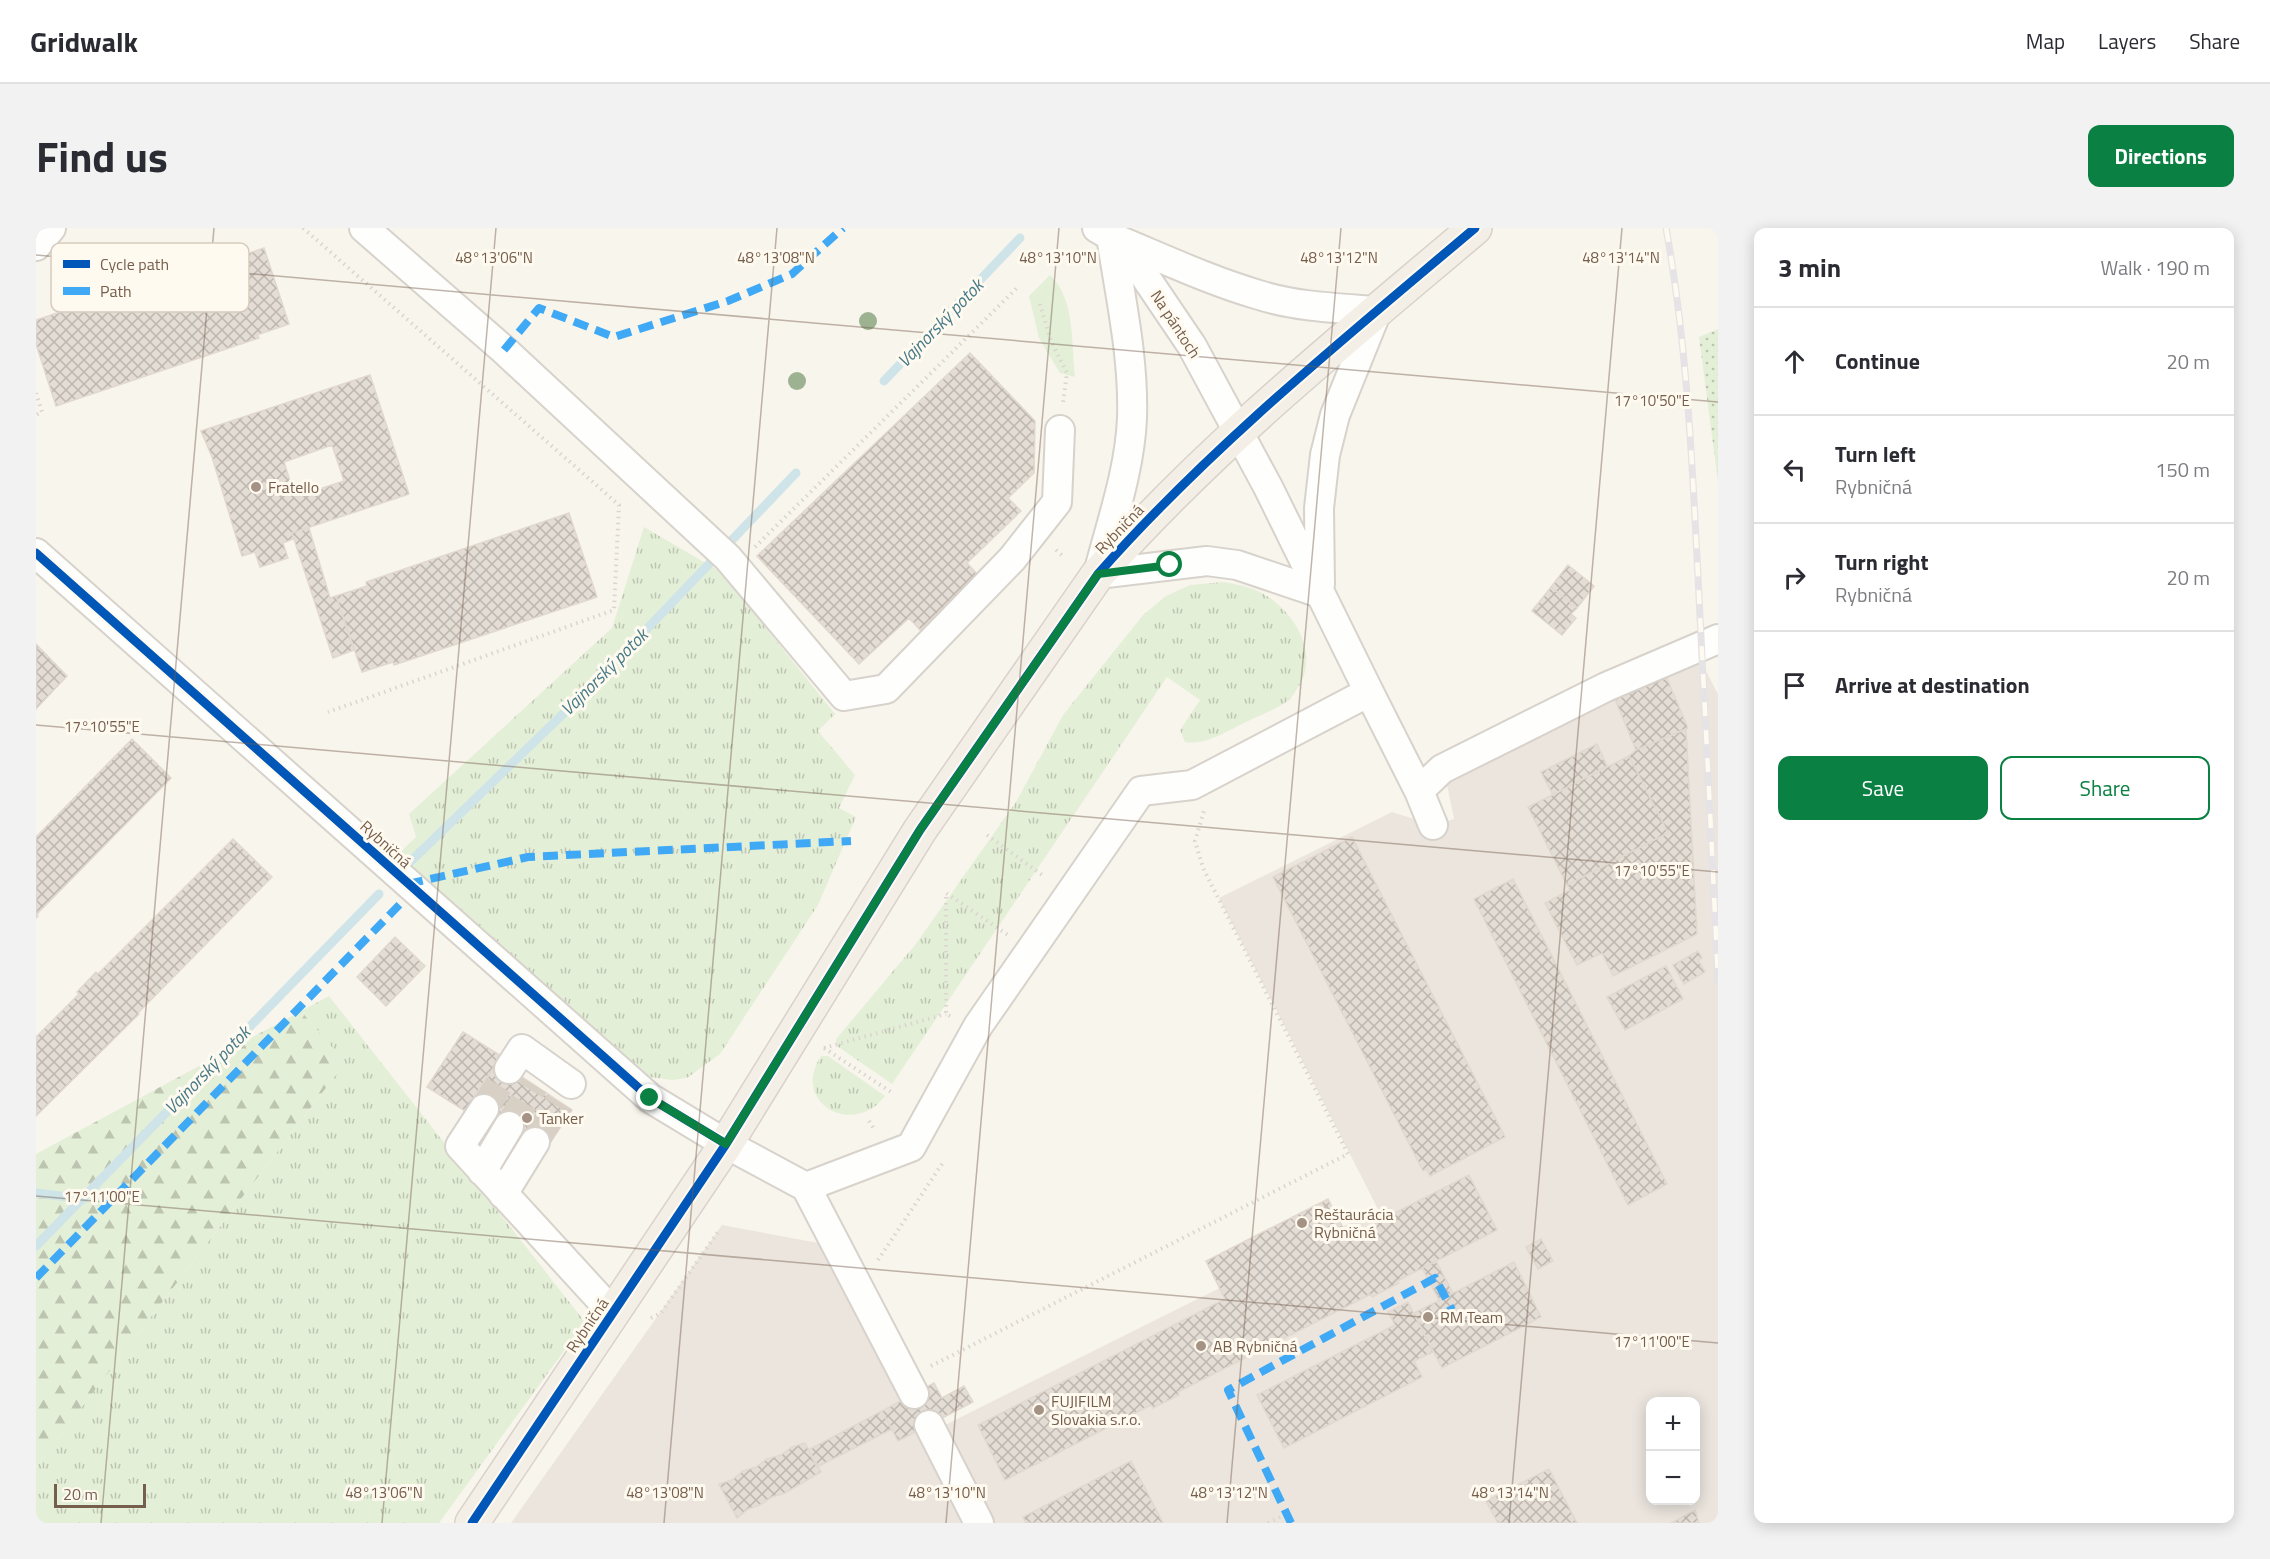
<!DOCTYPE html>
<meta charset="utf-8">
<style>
:root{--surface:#fff;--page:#f2f2f3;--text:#2b2b33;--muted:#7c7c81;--line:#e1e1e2;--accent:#0b8043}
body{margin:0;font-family:"Titillium Web",sans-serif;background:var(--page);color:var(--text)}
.controls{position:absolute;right:18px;bottom:18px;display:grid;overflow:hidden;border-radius:12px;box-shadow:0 3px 15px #0003}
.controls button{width:54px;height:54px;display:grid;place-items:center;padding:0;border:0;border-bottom:2px solid var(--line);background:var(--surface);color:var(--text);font:30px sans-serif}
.scale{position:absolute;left:18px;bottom:15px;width:92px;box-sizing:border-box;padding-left:6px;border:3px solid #765e4d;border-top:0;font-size:16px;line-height:21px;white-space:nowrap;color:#765e4d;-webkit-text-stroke:4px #fffaef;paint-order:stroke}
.stop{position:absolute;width:18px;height:18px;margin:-14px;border:4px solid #0b8043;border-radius:50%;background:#fff}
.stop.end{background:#0b8043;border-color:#fff;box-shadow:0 2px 6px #0008}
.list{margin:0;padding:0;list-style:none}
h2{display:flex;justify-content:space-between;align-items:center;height:78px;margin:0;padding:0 24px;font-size:26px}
h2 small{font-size:20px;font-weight:400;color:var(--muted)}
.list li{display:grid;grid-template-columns:39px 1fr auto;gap:18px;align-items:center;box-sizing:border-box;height:108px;padding:0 24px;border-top:2px solid var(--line)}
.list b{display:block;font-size:22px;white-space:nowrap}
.list p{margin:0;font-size:20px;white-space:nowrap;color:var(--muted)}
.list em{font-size:20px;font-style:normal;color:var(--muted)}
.actions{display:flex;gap:12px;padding:18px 24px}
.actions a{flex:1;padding:14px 0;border:2px solid var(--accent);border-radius:12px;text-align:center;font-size:21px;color:var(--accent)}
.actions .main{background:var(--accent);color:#fff}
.icon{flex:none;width:33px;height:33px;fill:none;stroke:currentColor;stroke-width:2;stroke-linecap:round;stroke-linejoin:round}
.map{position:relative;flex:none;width:1682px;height:1295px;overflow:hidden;border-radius:12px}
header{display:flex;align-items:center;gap:36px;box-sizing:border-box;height:84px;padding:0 30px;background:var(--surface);border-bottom:2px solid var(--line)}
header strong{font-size:28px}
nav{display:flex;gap:33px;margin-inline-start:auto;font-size:21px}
.intro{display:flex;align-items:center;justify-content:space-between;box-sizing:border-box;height:144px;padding:0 36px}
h1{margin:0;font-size:42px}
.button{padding:15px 27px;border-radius:12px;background:var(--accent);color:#fff;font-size:21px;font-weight:700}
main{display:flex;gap:36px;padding:0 36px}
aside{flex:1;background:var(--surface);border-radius:12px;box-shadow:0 3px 15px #0003}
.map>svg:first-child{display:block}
.industrial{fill:#ebe5de;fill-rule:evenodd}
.grass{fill:url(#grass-tufts)}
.forest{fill:url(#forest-firs)}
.park{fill:#e4efd8}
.garden{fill:url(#garden-dots)}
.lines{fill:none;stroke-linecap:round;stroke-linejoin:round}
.stream{stroke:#cfe4e8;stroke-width:9}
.building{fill:url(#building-cross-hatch);stroke:#e1d8cf;stroke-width:1.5;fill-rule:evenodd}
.minor-tunnel{stroke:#d8cfc5;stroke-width:28;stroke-dasharray:28 14;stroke-linecap:butt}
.minor-casing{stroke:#d7d2cb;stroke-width:32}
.major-casing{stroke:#d9d1cb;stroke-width:36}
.path{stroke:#dad5cf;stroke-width:4;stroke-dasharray:1.5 4.5;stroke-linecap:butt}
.minor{stroke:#fefefc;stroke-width:28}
.major{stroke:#f3efe6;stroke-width:33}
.rail-casing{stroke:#e5e3e5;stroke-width:7}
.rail{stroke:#fffaef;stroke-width:4.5;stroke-dasharray:14;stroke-linecap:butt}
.quiet{stroke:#3fa9f5;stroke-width:8;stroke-dasharray:15 8;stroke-linecap:butt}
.cycleway-casing{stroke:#fffaef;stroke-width:13}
.cycleway{stroke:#0057b8;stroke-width:9}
.tree{fill:#9cb290}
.route{stroke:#0b8043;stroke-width:8}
.ticks{fill:none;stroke:#765e4d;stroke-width:1.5;stroke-opacity:0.45}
.poi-dot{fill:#a49385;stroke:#fffaef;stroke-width:2}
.labels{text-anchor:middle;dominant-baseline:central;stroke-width:6;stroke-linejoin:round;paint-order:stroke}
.street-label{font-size:16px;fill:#765e4d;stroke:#fffaef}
.poi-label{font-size:16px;fill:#765e4d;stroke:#fffaef;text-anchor:start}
.water-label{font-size:18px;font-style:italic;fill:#477a89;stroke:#fffaef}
.key{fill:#fffaef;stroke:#d6cbbe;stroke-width:1.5}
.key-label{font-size:16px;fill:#765e4d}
.ticks-label{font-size:15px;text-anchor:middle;fill:#765e4d;stroke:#fffaef;stroke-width:6;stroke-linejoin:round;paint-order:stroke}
</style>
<header>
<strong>Gridwalk</strong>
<nav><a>Map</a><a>Layers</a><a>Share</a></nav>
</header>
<div class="intro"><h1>Find us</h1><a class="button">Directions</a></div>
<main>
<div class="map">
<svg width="1682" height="1295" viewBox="0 0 1682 1295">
<defs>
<pattern id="grass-tufts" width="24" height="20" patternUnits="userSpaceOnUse" patternTransform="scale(1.5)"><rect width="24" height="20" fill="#e4efd8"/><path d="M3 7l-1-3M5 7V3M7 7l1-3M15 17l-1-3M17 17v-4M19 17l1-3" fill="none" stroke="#bdc5b1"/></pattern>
<pattern id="forest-firs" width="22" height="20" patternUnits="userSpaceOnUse" patternTransform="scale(1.5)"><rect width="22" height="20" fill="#e4efd8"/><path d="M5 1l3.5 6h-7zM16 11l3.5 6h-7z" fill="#bdc5b1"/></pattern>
<pattern id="garden-dots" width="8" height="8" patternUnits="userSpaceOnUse" patternTransform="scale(1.5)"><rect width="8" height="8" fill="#e4efd8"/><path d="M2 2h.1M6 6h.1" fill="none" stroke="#bdc5b1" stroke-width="1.8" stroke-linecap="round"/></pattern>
<pattern id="building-cross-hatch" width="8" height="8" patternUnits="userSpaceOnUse" patternTransform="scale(1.5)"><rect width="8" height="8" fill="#e4ddd5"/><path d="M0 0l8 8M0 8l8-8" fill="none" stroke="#bdb6af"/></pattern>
</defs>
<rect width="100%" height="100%" fill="#f8f5ed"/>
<!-- industrial -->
<path class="industrial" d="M1659,422L1682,466V1295H475L686,997L804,1019L897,1203L1342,981L1183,670L1356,584L1397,597L1418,591L1409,547ZM1614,1174H1660V1272H1614Z"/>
<!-- grass -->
<path class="grass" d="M608,299L685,344L799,486L782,503L819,547L803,580L820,589L782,677L684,826L651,850L636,852L614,849L598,838L357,631L380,609L373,586L576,400Z
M1187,354C1202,356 1218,360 1231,368C1261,387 1284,429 1261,461C1259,464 1256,469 1253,472C1240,482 1219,489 1204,497C1186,506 1169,517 1149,514L1144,502L1164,472L1131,449L856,856L801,818L800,811L879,717L980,574L1027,487L1107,387L1130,368L1154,357Z
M293,768L549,1094L403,1295H0V1239L309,835L265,783Z
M785,828H792L849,868C818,910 754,875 785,828Z"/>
<!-- forest -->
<path class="forest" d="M265,783L309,835L0,1239V926Z"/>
<!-- park -->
<path class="park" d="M1014,47C1040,72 1035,116 1039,149L1024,145L1003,110L993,68Z"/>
<!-- garden -->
<path class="garden" d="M1682,101V254L1663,109Z"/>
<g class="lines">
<!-- stream -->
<path class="stream" d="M848,153L984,10
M371,637L561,453L760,245
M0,965L48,971
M0,1018L343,666"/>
</g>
<!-- building -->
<path class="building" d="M228,20L253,96L221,107L223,110L20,178L0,116V92L195,27L196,31Z
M934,125L999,193L998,245L972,270L985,283L931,335L942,347L884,402L873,390L823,436L721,328Z
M334,147L373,266L256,305L257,311L247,315L252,330L224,339L219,324L206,328L176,229L165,203ZM296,217L308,253L259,269L248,234Z
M533,285L561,369L358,437L357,434L326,444L300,368L331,358L330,354Z
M273,300L294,370L300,368L318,422L297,430L256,305Z
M1532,337L1558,358L1541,380L1515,359Z
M1515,359L1541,380L1535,386L1540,390L1526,407L1496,383Z
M0,416L31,448L0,481Z
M1630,448L1652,500L1600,522L1578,469Z
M1650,501L1661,706L1577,748L1566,725L1541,737L1509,675L1534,662L1531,657L1632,605L1593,528L1600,522Z
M96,511L135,550L1,686L2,688L0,690V609Z
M1561,516L1571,538L1517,567L1505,544Z
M1593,528L1632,605L1531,657L1492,579Z
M1316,609L1469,909L1394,948L1390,941L1387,943L1237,649Z
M197,611L236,649L102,785L103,786L0,888V809L43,766L41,764L60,744L62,746Z
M1477,651L1631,956L1592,977L1438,671Z
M359,709L389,738L350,778L321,749Z
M1662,723L1666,730L1662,732L1669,744L1648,756L1637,737Z
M1630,738L1647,771L1589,802L1571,769Z
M427,804L465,828L429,883L391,859Z
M462,833L536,882L510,921L436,873Z
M1433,947L1461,1002L1361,1053L1363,1055L1336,1069L1335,1066L1142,1164L1143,1167L1117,1180L1115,1177L969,1252L942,1197L1189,1071L1170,1033L1292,971L1312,1009Z
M1505,1011L1517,1033L1502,1041L1490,1019Z
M1400,1033L1417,1065L1403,1072L1386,1040Z
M1478,1034L1505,1089L1406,1140L1378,1085Z
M1372,1074L1397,1124L1378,1133L1386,1149L1248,1220L1221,1167L1359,1097L1352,1084Z
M898,1155L906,1170L928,1158L937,1174L862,1213L846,1183Z
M846,1183L856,1201L781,1239L772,1222Z
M769,1215L785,1244L749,1265L736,1269L724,1277L712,1281L701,1290L683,1256L696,1252L707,1243L720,1239L731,1231L745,1227L756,1219Z
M1095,1233L1127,1295H990L987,1289Z
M1513,1241L1541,1295H1462L1450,1273Z
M1659,1282L1663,1295H1635Z"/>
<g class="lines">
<!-- minor-tunnel -->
<path class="minor-tunnel" d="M448,881L473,841
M473,898L498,857
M499,914L523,874"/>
<!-- minor casing -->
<g class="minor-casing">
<path id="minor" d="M328,0L468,122L692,330L808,468L850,461L976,331L1021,274L1024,202
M1075,8C1084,68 1098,129 1096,190C1094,242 1075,295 1062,346L1171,333L1201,337L1284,365
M1082,12C1128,31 1175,53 1223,67C1261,79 1302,80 1341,83L1299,187L1289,227L1283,280L1284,356
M0,18L15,0
M0,325L614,870L690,916L770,959L875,919L942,798L1105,563L1156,557L1333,464L1232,259L1156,118L1108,47L1075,8L1061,0
M1333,464L1383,563L1397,597
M1383,563L1406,541L1570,459L1682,411
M473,841L486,821L535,856
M448,881L424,918L577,1085
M446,943L473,898
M770,959L878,1166
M467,966L499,914
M893,1197L943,1295"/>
</g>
<!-- major casing -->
<g class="major-casing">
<path id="major" d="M436,1295L690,916L884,602L1062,346C1175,218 1309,110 1439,0"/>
</g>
<!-- path -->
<path class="path" d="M267,0L583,277L578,382L292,484
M1004,76L1015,113L1031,145L1027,175
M0,165L6,184L0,187
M719,319L983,58
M1020,322L1028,329
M951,607L1009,649
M914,788L910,786V665L972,707
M788,820L910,786
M788,820L858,866
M833,893L839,902
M842,1032L908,933
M615,1090L625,1085L682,1004
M895,1138L1312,926L1167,640L1159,613L1168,583
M1232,1295L1250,1286"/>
<!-- minor -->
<use href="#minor" class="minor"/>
<!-- major -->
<use href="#major" class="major"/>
<!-- rail casing -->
<g class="rail-casing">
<path id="rail" d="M1630,0C1651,115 1656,232 1662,348C1669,483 1676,618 1682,753"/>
</g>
<!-- rail -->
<use href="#rail" class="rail"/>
<!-- quiet -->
<path class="quiet" d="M468,122L503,80L578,109L692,73L756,46L807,0
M372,656L492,629L815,613
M0,1050L368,672
M1255,1295L1192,1162L1399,1050L1416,1082"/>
<!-- cycleway casing -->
<g class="cycleway-casing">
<path id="cycleway" d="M0,325L614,870L690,916
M436,1295L690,916L884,602L1062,346C1175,218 1309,110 1439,0"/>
</g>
<!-- cycleway -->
<use href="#cycleway" class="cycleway"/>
</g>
<!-- trees -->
<g class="tree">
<circle cx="832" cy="93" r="9"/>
<circle cx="761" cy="153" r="9"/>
</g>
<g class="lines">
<!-- route -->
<path class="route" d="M614,870L690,916L884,602L1062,346L1134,337"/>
</g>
<!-- ticks -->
<path class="ticks" d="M0,27L1682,174M0,497L1682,644M0,968L1682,1115M65,1295L178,0M346,1295L460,0M628,1295L741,0M910,1295L1023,0M1191,1295L1305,0M1473,1295L1586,0"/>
<!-- markers -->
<g class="poi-dot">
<circle cx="220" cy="259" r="6"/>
<circle cx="491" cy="890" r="6"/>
<circle cx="1266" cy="995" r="6"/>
<circle cx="1392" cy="1089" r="6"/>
<circle cx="1165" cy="1118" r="6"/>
<circle cx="1003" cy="1182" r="6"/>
</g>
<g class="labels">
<!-- street labels -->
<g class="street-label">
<text transform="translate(1140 96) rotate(57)">Na pántoch</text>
<text transform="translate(1083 301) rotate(-46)">Rybničná</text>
<text transform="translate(350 616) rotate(42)">Rybničná</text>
<text transform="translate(551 1097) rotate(-56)">Rybničná</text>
</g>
<!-- poi labels -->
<g class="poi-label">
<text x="232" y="259">Fratello</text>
<text x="503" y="890">Tanker</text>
<text x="1278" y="986">Reštaurácia<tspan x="1278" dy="18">Rybničná</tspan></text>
<text x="1404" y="1089">RM Team</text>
<text x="1177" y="1118">AB Rybničná</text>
<text x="1015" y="1173">FUJIFILM<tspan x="1015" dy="18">Slovakia s.r.o.</tspan></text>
</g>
<!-- water labels -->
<g class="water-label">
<text transform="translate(904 95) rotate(-46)">Vajnorský potok</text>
<text transform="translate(568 444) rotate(-45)">Vajnorský potok</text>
<text transform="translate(171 842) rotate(-46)">Vajnorský potok</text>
</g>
</g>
<!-- legend -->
<rect x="15" y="15" width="198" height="69" rx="9" class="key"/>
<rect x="27" y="32" width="27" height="8" fill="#0057b8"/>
<rect x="27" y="59" width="27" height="8" fill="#3fa9f5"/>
<g class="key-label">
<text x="64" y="42">Cycle path</text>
<text x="64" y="69">Path</text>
</g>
<g class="ticks-label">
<text x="458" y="35">48°13'06"N</text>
<text x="740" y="35">48°13'08"N</text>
<text x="1022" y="35">48°13'10"N</text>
<text x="1303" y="35">48°13'12"N</text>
<text x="1585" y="35">48°13'14"N</text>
<text x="1616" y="178">17°10'50"E</text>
<text x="66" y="504">17°10'55"E</text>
<text x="1616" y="648">17°10'55"E</text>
<text x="66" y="974">17°11'00"E</text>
<text x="1616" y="1119">17°11'00"E</text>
<text x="348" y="1270">48°13'06"N</text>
<text x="629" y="1270">48°13'08"N</text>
<text x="911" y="1270">48°13'10"N</text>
<text x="1193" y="1270">48°13'12"N</text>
<text x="1474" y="1270">48°13'14"N</text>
</g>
</svg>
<div class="controls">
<button>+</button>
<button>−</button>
</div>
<div class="scale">20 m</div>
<div class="stop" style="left:1134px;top:337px"></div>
<div class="stop end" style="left:614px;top:870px"></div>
</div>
<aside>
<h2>3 min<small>Walk · 190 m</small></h2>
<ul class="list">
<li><svg class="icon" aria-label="ahead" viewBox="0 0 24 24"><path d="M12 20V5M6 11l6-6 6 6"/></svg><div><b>Continue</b></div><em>20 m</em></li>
<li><svg class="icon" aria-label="left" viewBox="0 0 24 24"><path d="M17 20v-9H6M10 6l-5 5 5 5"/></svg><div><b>Turn left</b><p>Rybničná</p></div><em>150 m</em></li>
<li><svg class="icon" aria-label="right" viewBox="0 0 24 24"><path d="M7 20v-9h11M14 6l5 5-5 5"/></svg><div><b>Turn right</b><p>Rybničná</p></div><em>20 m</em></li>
<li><svg class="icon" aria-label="arrive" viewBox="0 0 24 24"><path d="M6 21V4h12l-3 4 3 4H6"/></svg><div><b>Arrive at destination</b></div></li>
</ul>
<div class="actions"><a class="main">Save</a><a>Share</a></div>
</aside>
</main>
